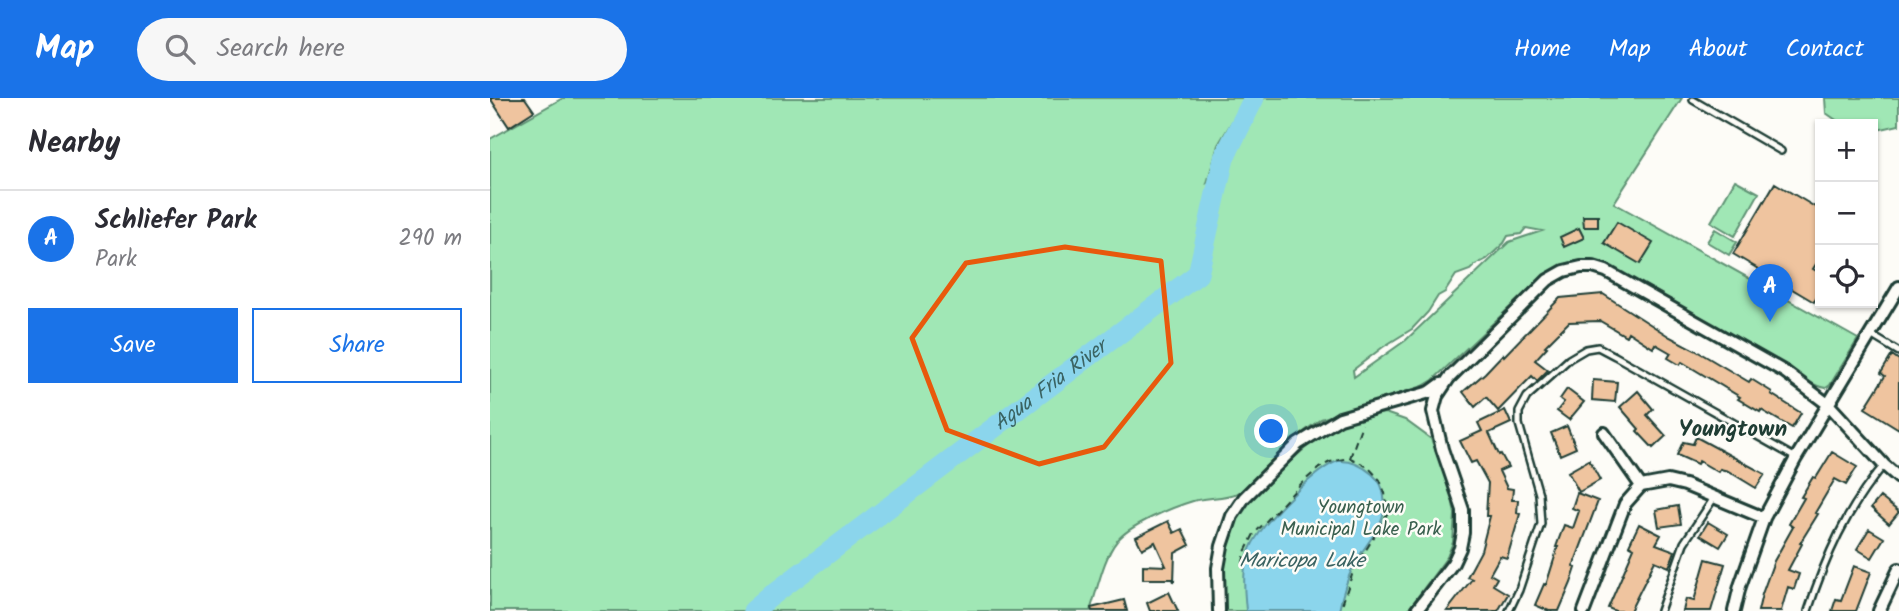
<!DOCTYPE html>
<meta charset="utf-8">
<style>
:root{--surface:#fff;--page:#f7f7f7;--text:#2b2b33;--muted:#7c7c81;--line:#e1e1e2;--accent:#1a73e8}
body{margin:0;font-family:Kalam,sans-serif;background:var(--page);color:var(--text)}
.controls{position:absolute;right:21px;top:21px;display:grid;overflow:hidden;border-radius:0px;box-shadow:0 2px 5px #0004}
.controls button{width:63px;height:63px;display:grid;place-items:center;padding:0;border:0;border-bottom:2px solid var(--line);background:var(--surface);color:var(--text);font:35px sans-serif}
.you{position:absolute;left:782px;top:334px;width:24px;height:24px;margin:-18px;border:5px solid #fff;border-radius:50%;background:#1a73e8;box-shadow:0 0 0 10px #1a73e833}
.badge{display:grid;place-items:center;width:46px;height:46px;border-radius:50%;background:var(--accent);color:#fff;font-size:23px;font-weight:700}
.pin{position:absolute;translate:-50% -58px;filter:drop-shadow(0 2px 4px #0008)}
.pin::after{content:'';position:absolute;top:37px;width:24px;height:21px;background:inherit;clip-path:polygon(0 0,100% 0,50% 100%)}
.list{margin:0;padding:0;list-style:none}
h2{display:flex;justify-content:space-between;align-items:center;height:91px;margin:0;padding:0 28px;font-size:30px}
h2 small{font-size:23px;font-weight:400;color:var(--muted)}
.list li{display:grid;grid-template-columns:46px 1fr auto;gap:21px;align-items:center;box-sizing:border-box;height:98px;padding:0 28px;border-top:2px solid var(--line)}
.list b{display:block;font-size:26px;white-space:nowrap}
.list p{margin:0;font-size:23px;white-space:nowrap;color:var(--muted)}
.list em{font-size:23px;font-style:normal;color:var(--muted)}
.actions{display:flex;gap:14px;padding:21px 28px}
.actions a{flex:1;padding:16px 0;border:2px solid var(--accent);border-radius:0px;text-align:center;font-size:24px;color:var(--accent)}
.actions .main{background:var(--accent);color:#fff}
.icon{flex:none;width:38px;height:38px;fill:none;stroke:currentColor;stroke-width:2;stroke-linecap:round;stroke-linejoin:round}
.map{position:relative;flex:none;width:1409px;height:513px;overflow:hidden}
header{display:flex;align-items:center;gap:42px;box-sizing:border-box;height:98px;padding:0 35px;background:var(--accent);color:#fff}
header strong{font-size:33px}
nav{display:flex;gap:38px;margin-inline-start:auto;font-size:24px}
.search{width:490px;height:63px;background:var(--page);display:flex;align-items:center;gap:18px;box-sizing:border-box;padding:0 24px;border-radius:38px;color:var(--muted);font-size:26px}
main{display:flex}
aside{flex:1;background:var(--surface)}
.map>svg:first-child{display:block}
.green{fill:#a0e7b5;stroke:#609274;stroke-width:2;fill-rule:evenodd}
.water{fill:#8bd5ec;stroke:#6098a2;stroke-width:2}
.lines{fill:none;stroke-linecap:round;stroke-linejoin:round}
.river{stroke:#8bd5ec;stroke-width:21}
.building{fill:#efc49f;stroke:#1f3d34;stroke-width:2}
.service-casing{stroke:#1f3d34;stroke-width:10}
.minor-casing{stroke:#1f3d34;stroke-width:16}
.path{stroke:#1f3d34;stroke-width:2;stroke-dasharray:7 5;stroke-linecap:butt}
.service{stroke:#fdfcf7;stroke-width:5}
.minor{stroke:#fdfcf7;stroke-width:10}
.marked{fill:none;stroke:#e8590c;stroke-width:5;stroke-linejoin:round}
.labels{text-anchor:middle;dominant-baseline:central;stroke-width:5;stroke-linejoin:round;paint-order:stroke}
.park-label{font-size:19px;fill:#395f4e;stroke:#fdfcf7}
.water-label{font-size:21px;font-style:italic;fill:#3a6362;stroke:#fdfcf7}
.quarter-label{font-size:23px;font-weight:bold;fill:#1f3d34;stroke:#fdfcf7}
</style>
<header>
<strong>Map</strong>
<div class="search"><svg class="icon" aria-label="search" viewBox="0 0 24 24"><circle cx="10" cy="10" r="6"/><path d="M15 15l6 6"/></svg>Search here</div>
<nav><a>Home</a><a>Map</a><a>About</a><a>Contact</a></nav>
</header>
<main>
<aside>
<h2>Nearby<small></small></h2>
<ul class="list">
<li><span class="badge">A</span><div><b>Schliefer Park</b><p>Park</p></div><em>290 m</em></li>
</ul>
<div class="actions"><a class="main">Save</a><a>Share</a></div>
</aside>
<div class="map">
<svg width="1409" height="513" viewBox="0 0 1409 513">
<rect width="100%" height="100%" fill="#fdfcf7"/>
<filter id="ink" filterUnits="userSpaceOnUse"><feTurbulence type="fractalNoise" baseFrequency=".0143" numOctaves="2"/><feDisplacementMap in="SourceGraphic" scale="14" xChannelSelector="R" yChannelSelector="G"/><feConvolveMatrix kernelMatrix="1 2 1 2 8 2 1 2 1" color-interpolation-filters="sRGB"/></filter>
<g filter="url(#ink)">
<!-- green -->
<path class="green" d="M73,0H756L728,47L717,85L733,77L774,0H1192L1124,105L1368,241L1340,287L1336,290C1320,288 1299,269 1285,261C1230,229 1174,198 1118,167C1089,160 1080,161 1054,177L943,282L933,288L831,321L799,345L750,394C735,401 718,399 703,403C683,409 639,427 627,443C614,458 607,493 600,513H0V41ZM1036,130L1052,133L1019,144L916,242L864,279L863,272L893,249L922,231L938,214L948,198L955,194L966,177L980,172L985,167L997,161L1014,145L1018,138L1031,136Z
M1335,0H1409V27L1383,33V26H1352L1336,15Z
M1245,82L1269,95L1245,138L1221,124Z
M1225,131L1247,144L1239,157L1217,144Z
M895,315L915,322L941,341L960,390L965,416L963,444L957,459L917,513H735C733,481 733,453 746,423C753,406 768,394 781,382C816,347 843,321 895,315Z"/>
<!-- water -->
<path class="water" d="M848,363C862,362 872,367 882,376C890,383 893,389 894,399C898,427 876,444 864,467C857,481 852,497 849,513H756C755,498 752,480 756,464C758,456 761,447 766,440C780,418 825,371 848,363Z"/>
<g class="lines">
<!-- river -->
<path class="river" id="s1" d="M263,513L281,498L708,176L734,60L764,0"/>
</g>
<!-- building -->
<path class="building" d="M0,0H35L44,13L19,29Z
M1285,85L1330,112V160L1323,171L1330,175V194L1324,204L1243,156Z
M1093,118H1108V129H1094Z
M1127,124L1163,145L1150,166L1114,145Z
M1089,130L1094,140L1074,149L1070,139Z
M1113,196L1180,239L1205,252L1259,284L1261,281L1282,294L1281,296L1311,315L1302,330L1271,312L1270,314L1248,301L1250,299L1192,264L1190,267L1178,260L1181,255L1165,246L1163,250L1138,234L1136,238L1110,223L1079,224L1055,248L1057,249L1045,262L1058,272L1047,283L1042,278L1008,313L996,299L985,309L973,294L995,275L1013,256L1014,258L1070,200Z
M1402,257L1409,262V331L1375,310L1395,278L1391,275Z
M1103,282L1127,284L1125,304L1102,302Z
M1077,291L1094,304L1079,322L1067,313L1074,304L1070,301Z
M1148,293L1163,311L1157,317L1176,338L1163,350L1147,333L1149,331L1130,309Z
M1015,312L1021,325L999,335L1009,357L1011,356L1018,369L1009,373L1017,390L1023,391L1022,402H1028L1027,415L1030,416L1017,460L1010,458L1000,476L1007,480L1003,487L1018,496L1008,513H957L982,481L977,479L991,453L1000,418H996L998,385L986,363L981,365L970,343L992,333L988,325Z
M1077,328L1086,350L1070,357L1061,335Z
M1206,339L1275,376L1266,390L1238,373L1230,371L1228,374L1209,363L1207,366L1187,357L1193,344L1203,346Z
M1342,354L1367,369L1356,387L1345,381L1325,415L1328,416L1310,445L1312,446L1298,472L1309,476L1304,491L1298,489L1291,513H1268L1272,496L1284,463L1303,429L1299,426L1314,400L1311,399L1323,379L1326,380Z
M1099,362L1110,382L1089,394L1078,374Z
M1087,395L1108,403L1083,469L1086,470L1081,485L1069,513H1059L1045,507L1054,486L1056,487L1068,449H1066L1074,427L1083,430L1089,413L1082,410Z
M1390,399L1409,414L1399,426L1381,410Z
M1188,408L1191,426L1169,429L1166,412Z
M678,423L684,435L692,431L700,447L685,455L684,484L683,481H653V467L676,468L665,444L652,451L646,439Z
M1218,424L1238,436L1230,449L1210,437Z
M1149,426L1171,437L1166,446L1185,453L1179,469L1165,463L1140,513H1125L1118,510L1144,450L1139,447Z
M1379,431L1394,440L1382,460L1367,451Z
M1216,461L1235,466L1221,513H1193L1196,501L1204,503Z
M1364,468L1381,474L1366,513H1342L1346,501L1351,502Z
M679,494L688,513H660L657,505Z
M634,502L637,513H602L601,510Z"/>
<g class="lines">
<!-- service casing -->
<g class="service-casing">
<path id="service" d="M1203,2L1291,53
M1381,237L1409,254
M1019,513L1029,492L1051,426L1049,396L1029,326V314L1037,299L1079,261L1096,251L1108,249L1125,258L1306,360
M1170,513L1194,445L1224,400
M1318,513C1335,460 1357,410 1394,367"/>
</g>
<!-- minor casing -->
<g class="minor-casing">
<path id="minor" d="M1114,335L1151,388L1178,383L1195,387L1274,420
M729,513L728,470L732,448L742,418L754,400L808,346L850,320L940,294L951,286
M926,513L963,465L970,450L973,435V412L952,351L943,313L947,298L959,280L1058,182L1074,173L1091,169H1103L1116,173L1295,274L1339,307L1394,367L1409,380
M1094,513L1135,406L1151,388
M1244,513L1250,488L1274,420L1306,360L1409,189
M1389,513L1409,471"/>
</g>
<!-- path -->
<path class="path" d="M860,360L872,326
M753,465L755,454L764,436L812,385L829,370L840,364L849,362L860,360L869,364L879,370L890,382L895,395L898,414L889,431L864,471L850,513"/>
<!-- service -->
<use href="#service" class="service"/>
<!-- minor -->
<use href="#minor" class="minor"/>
</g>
</g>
<!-- marked area -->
<path class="marked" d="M575,149L671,163L681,265L614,349L549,366L457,332L422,240L476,165Z"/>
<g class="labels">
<!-- park labels -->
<g class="park-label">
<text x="871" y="410">Youngtown<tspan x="871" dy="22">Municipal Lake Park</tspan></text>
</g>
<!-- water labels -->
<g class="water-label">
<text stroke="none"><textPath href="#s1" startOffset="373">Agua Fria River</textPath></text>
<text x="812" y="463">Maricopa Lake</text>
</g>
<!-- quarter labels -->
<g class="quarter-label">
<text x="1243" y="332">Youngtown</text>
</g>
</g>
</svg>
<div class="controls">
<button>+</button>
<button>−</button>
<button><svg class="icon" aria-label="locate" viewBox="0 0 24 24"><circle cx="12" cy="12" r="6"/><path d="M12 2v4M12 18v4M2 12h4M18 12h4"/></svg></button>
</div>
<div class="you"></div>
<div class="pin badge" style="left:1280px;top:224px">A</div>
</div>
</main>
